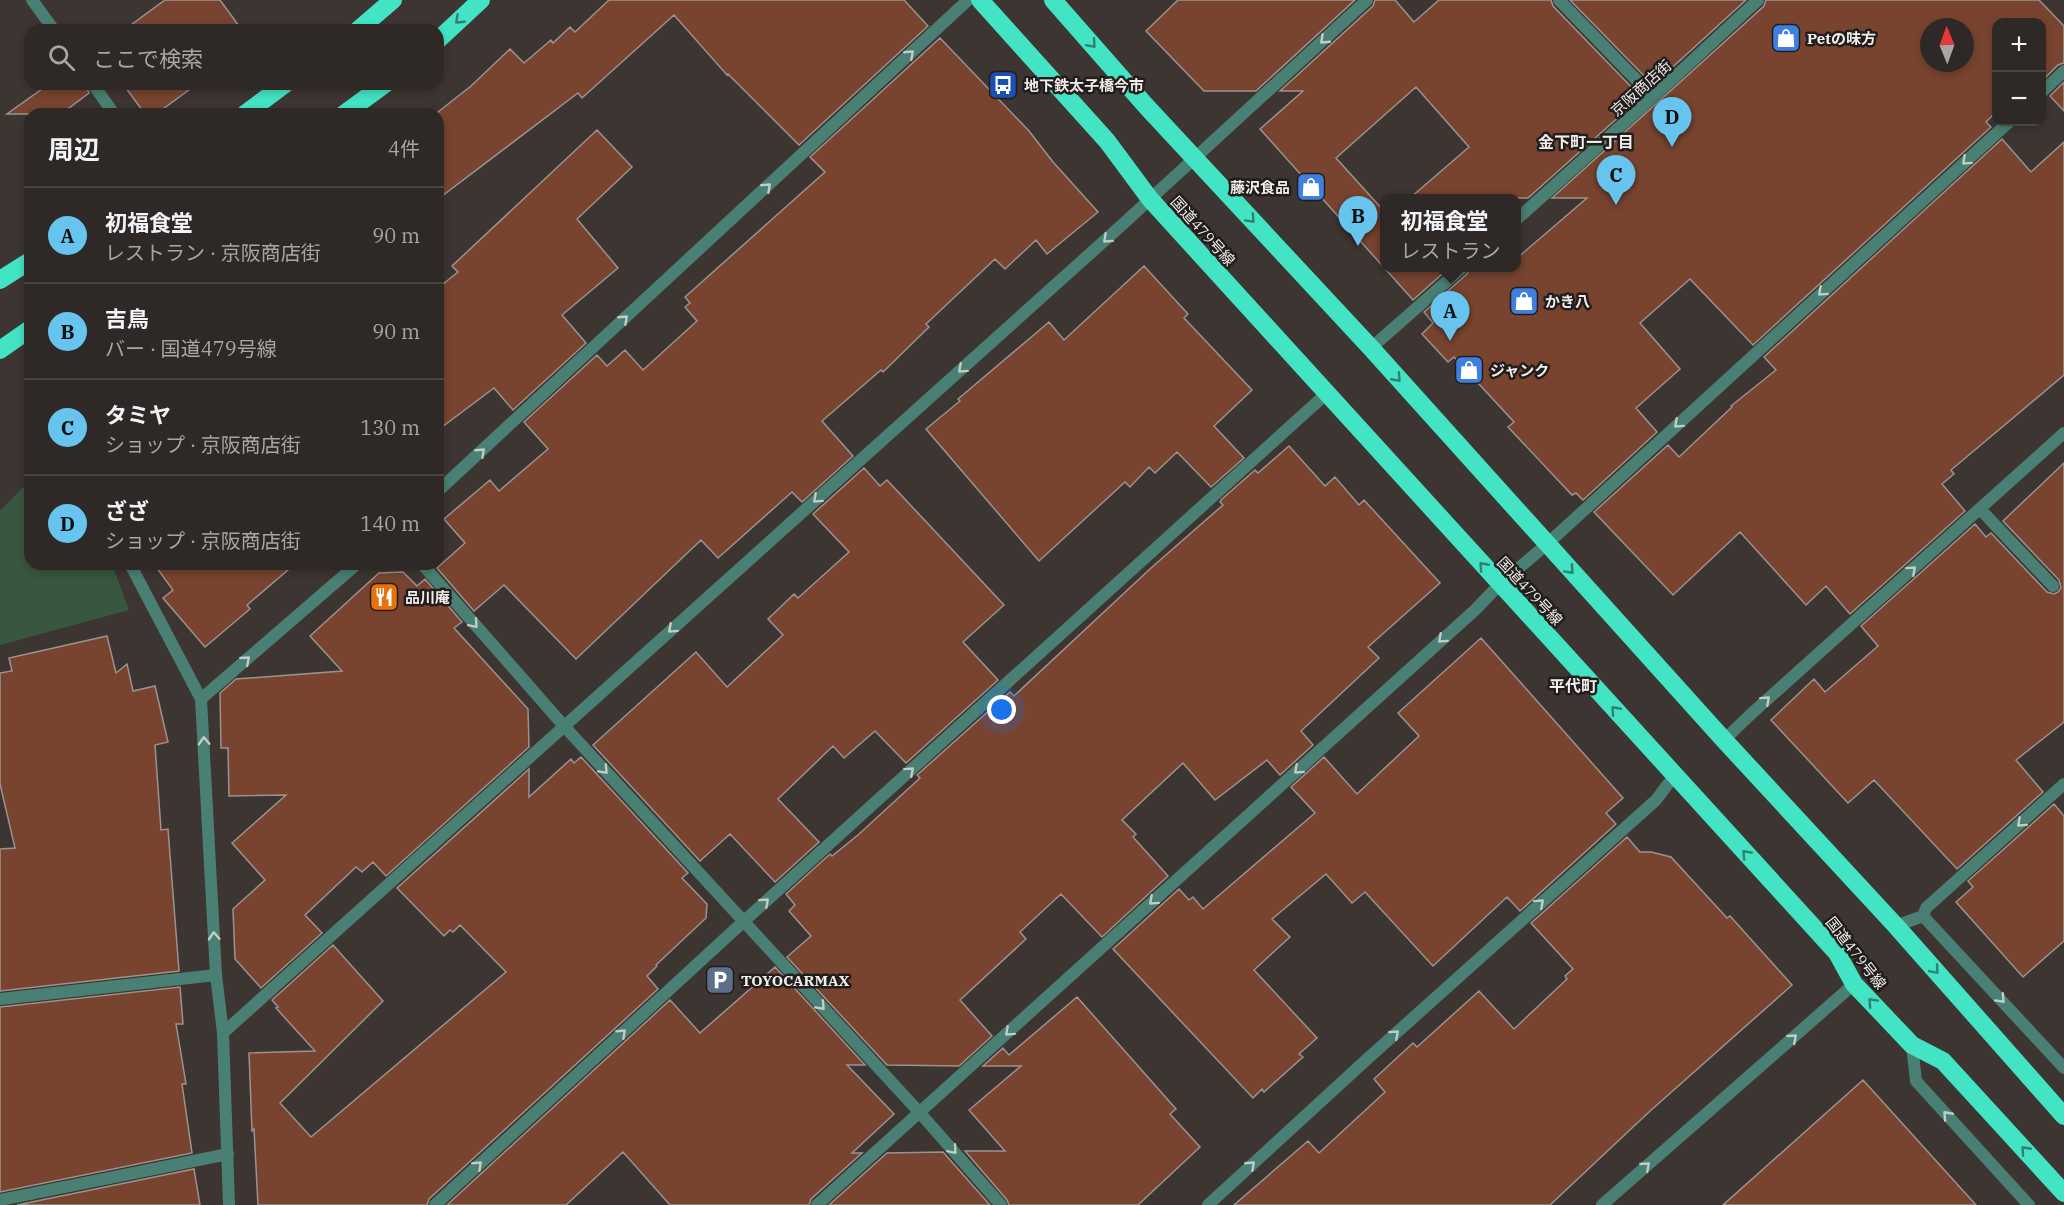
<!DOCTYPE html>
<html lang="ja">
<meta charset="utf-8">
<style>
:root{--surface:#2e2826;--page:#36302e;--text:#f1f3f6;--muted:#a7a6a7;--line:#494443;--accent:#66c4ef}
body{margin:0;font-family:"IBM Plex Serif","Noto Sans JP",serif;background:var(--page);color:var(--text)}
.controls{position:absolute;right:18px;top:18px;display:grid;overflow:hidden;border-radius:12px;box-shadow:0 3px 9px #0003}
.controls button{width:54px;height:54px;display:grid;place-items:center;padding:0;border:0;border-bottom:2px solid var(--line);background:var(--surface);color:var(--text);font:30px sans-serif}
.compass{position:absolute;left:1920px;top:18px;width:54px;height:54px;border-radius:50%;background:var(--surface);box-shadow:0 3px 9px #0003;rotate:359deg}
.you{position:absolute;left:1002px;top:710px;width:21px;height:21px;margin:-15px;border:4px solid #fff;border-radius:50%;background:#1a73e8;box-shadow:0 0 0 9px #1a73e833}
.badge{display:grid;place-items:center;width:39px;height:39px;border-radius:50%;background:var(--accent);color:#111;font-size:20px;font-weight:700}
.pin{position:absolute;translate:-50% -50px;filter:drop-shadow(0 2px 3px #0008)}
.pin::after{content:'';position:absolute;top:32px;width:21px;height:18px;background:inherit;clip-path:polygon(0 0,100% 0,50% 100%)}
.popup{position:absolute;left:1380px;top:194px;width:141px;height:78px;box-sizing:border-box;display:grid;place-content:center;border-radius:12px;background:var(--surface);filter:drop-shadow(0 2px 4px #0005);font-size:20px;white-space:nowrap;color:var(--muted)}
.popup b{font-size:22px;color:var(--text)}
.popup::after{content:'';position:absolute;left:50%;top:100%;margin-left:-12px;border:12px solid transparent;border-top-color:var(--surface)}
.list{margin:0;padding:0;list-style:none}
h2{display:flex;justify-content:space-between;align-items:center;height:78px;margin:0;padding:0 24px;font-size:26px}
h2 small{font-size:20px;font-weight:400;color:var(--muted)}
.list li{display:grid;grid-template-columns:39px 1fr auto;gap:18px;align-items:center;box-sizing:border-box;height:96px;padding:0 24px;border-top:2px solid var(--line)}
.list b{display:block;font-size:22px;white-space:nowrap}
.list p{margin:0;font-size:20px;white-space:nowrap;color:var(--muted)}
.list em{font-size:20px;font-style:normal;color:var(--muted)}
.icon{flex:none;width:33px;height:33px;fill:none;stroke:currentColor;stroke-width:2;stroke-linecap:round;stroke-linejoin:round}
.map{position:relative;flex:none;width:2064px;height:1205px;overflow:hidden}
.search{position:absolute;background:var(--surface);box-shadow:0 3px 9px #0003;left:24px;top:24px;width:420px;height:66px;display:flex;align-items:center;gap:15px;box-sizing:border-box;padding:0 21px;border-radius:18px;color:var(--muted);font-size:22px}
.panel{position:absolute;background:var(--surface);box-shadow:0 3px 9px #0003;left:24px;top:108px;width:420px;height:462px;border-radius:18px}
.map>svg:first-child{display:block}
.green{fill:#395640}
.building{fill:#78442f;stroke:#9c928f;stroke-width:1.5;fill-rule:evenodd}
.lines{fill:none;stroke-linecap:round;stroke-linejoin:round}
.street{stroke:#498073;stroke-width:12}
.highway{stroke:#43e4c4;stroke-width:18}
.oneway{stroke:#328070}
.oneway2{stroke:#bfccc7}
.labels{text-anchor:middle;dominant-baseline:central;stroke-width:5;stroke-linejoin:round;paint-order:stroke}
.poi-label{font-size:15px;font-weight:bold;fill:#f2edeb;stroke:#211d1c;text-anchor:start}
.street-label{font-size:15px;fill:#f2edeb;stroke:#211d1c}
.neighbourhood-label{font-size:16px;font-weight:bold;fill:#f2edeb;stroke:#211d1c}
</style>
<div class="map">
<svg width="2064" height="1205" viewBox="0 0 2064 1205">
<rect width="100%" height="100%" fill="#3d3532"/>
<!-- green -->
<path class="green" d="M30,480V564H112L129,610L0,645V511Z"/>
<!-- building -->
<path class="building" d="M165,0H220L242,30H124Z
M609,0H904L928,26L799,145L728,74L727,75L674,15L582,98L578,93L438,199V112L471,86L510,49L524,63L551,40L553,43L570,27L575,32Z
M1178,0H1355L1256,91H1204L1146,31Z
M1375,0H1395L1414,22L1439,0H1551L1553,6L1641,97L1528,198H1410L1469,147L1416,87L1336,158L1384,211V267H1450L1413,300L1260,129L1303,91H1280L1373,6Z
M1570,0H1746L1653,85Z
M1766,0H2039L2064,26V63L2058,65L2042,81V22H1996V112L1986,122L1991,127L1753,345L1690,279L1640,323L1680,369L1636,408L1657,432L1583,500L1576,493L1572,495L1508,427L1514,422L1454,357L1448,362L1422,334L1433,323L1424,312L1467,274L1470,267H1516V259L1587,198H1552L1764,6ZM1929,27H1965V63H1929Z
M940,38L1029,131L1053,162L1098,212L1047,254L1036,240L1005,269L995,259L926,324L929,327L883,372L881,370L822,421L853,456L802,502L792,492L718,558L701,540L576,659L504,585L474,611L437,568L465,543L444,519L490,480L499,491L548,449L524,422L597,355L607,366L625,350L643,370L697,321L685,307L690,303L685,297L825,172L810,157Z
M2064,82V111L2050,96Z
M49,84H85L89,93L61,114H7Z
M123,84H197L156,114H145Z
M597,130L632,167L577,219L618,268L562,315L586,343L513,410L494,388L438,430V288L458,272L452,266Z
M2002,139L2031,172L2064,142V375L1951,470L1954,474L1942,484L1965,511L1850,614L1826,586L1806,605L1740,532L1673,595L1594,512L1668,445L1679,457L1732,407L1731,406L1776,370L1764,357Z
M1144,266L1188,314L1184,318L1252,390L1214,426L1244,458L1211,487L1177,452L1155,473L1149,467L1130,487L1125,482L1039,561L926,429L960,401L958,399L1049,322L1064,340Z
M1289,446L1325,486L1335,477L1359,505L1364,500L1440,583L1368,647L1379,658L1301,731L1313,745L1280,775L1267,760L1215,800L1183,763L1122,820L1136,834L1133,837L1168,876L1102,937L1061,894L1020,932L1026,939L960,1000L992,1036L959,1066L887,1065L787,957L811,936L789,911L795,905L786,894L830,854L832,856L858,835L920,778L917,775L1010,692L1014,696L1151,568L1223,505L1220,502L1222,499L1255,470L1258,473Z
M2064,463V722L2016,760L2043,792L1957,869L1874,780L1848,803L1771,720L1814,679L1825,692L1878,646L1861,626L1975,524L1986,537L1991,533L2047,592L2054,594L2058,592L2061,588L2059,580L2003,521Z
M864,468L880,486L887,480L1004,605L963,642L998,680L906,763L875,731L844,758L833,746L778,799L819,842L775,882L730,834L700,861L593,745L696,652L727,687L783,635L768,619L794,594L798,598L849,552L813,514Z
M154,564H295L247,605L250,609L205,647L163,598L173,590Z
M403,572L417,586L425,579L462,622L454,628L528,709L529,747L386,876L373,862L362,872L356,867L305,915L322,933L261,988L235,959L233,909L265,880L232,843L286,795L229,796L228,748H221L220,693L236,679L342,671L310,636L379,573Z
M107,636L116,673L127,664L133,691L155,686L168,742L155,745L161,830L168,829L179,971L0,991V849L15,848L0,784V673L12,671L9,658Z
M1481,638L1623,798L1606,813L1616,824L1520,911L1507,897L1433,966L1365,892L1352,903L1326,874L1272,919L1290,937L1254,970L1317,1038L1299,1054L1303,1057L1264,1092L1262,1089L1253,1098L1113,949L1179,889L1189,900L1193,897L1203,909L1315,813L1291,787L1324,757L1357,794L1419,736L1398,713Z
M581,757L688,873L682,878L707,904L706,918L656,965L657,966L647,976L658,989L429,1199L427,1205H258L254,1129L252,1131L249,1053L315,1051L276,1008L278,1007L272,1000L333,945L383,1001L280,1103L311,1137L506,972L460,925L453,932L450,930L444,936L397,888L529,769V797L571,759L574,763Z
M2054,804L2064,816V941L2023,977L1956,902L1973,887L1968,881Z
M1627,837L1640,852H1651L1671,857L1727,918L1730,916L1792,985L1649,1112L1550,1205H1234L1308,1141L1319,1153L1385,1092L1374,1079L1413,1043L1417,1047L1479,991L1514,1029L1567,979L1565,976L1573,969L1531,923Z
M775,967L865,1065H847L894,1114L852,1153H862L811,1199L809,1205H670L623,1152L566,1205H447L670,1000L700,1033Z
M180,987L183,1024H176L186,1084H182L192,1153L0,1192V1007Z
M1077,997L1176,1109L1170,1114L1200,1147L1138,1205H1009L1007,1200L965,1151H1005L969,1110L1021,1066H983L1003,1048L1009,1055Z
M1863,1080L1976,1205H1723Z
M943,1152L990,1205H829L887,1153Z
M194,1169L200,1205H17Z"/>
<g class="lines">
<!-- street -->
<path class="street" d="M32,0L54,30
M1559,0L1653,97
M93,84L114,114
M2042,92L2064,71
M1516,220L1653,97L1758,0
M1371,348L1462,268
M438,491L968,0
M1980,509L2053,586
M130,564L201,699L216,975L223,1033L229,1205
M422,564L564,726L920,1113L1001,1205
M201,699L357,564
M1724,740L1750,715L2064,433
M1923,916L1926,908L2064,784
M1896,926L1923,916L2064,1068
M0,999L216,975
M223,1033L1123,224L1367,0
M1912,1045L1916,1081L2029,1205
M0,1200L228,1154
M435,1205L743,922L1326,394
M817,1205L1475,610L1500,584L1546,545L2009,122
M1208,1205L1365,1061L1656,800L1674,776
M1602,1205L1854,984"/>
<!-- highway -->
<path class="highway" d="M980,0L1107,141L1150,199L1837,953L1854,984L1912,1045L1943,1061L2064,1193
M1053,0L1146,106L1371,348L1724,740L1896,926L2064,1116
M358,30L393,0
M438,40L481,0
M245,114L285,84
M344,114L385,84
M0,280L30,261
M0,350L30,329"/>
</g>
<!-- one-way arrows -->
<defs><path id="oneway-chevron" d="M-2-3.5L2.5 0L-2 3.5" fill="none" stroke-width="1.6" stroke-linecap="round" stroke-linejoin="round" transform="scale(1.5)"/></defs>
<g class="oneway">
<use href="#oneway-chevron" transform="translate(459 20) rotate(137)"/>
<use href="#oneway-chevron" transform="translate(1092 44) rotate(49)"/>
<use href="#oneway-chevron" transform="translate(1251 219) rotate(47)"/>
<use href="#oneway-chevron" transform="translate(1397 378) rotate(48)"/>
<use href="#oneway-chevron" transform="translate(1483 566) rotate(-132)"/>
<use href="#oneway-chevron" transform="translate(1570 570) rotate(47)"/>
<use href="#oneway-chevron" transform="translate(1615 710) rotate(-132)"/>
<use href="#oneway-chevron" transform="translate(1746 854) rotate(-133)"/>
<use href="#oneway-chevron" transform="translate(1935 970) rotate(49)"/>
<use href="#oneway-chevron" transform="translate(1872 1002) rotate(-133)"/>
<use href="#oneway-chevron" transform="translate(2025 1150) rotate(-132)"/>
</g>
<g class="oneway2">
<use href="#oneway-chevron" transform="translate(1324 40) rotate(137)"/>
<use href="#oneway-chevron" transform="translate(910 54) rotate(-43)"/>
<use href="#oneway-chevron" transform="translate(1966 161) rotate(138)"/>
<use href="#oneway-chevron" transform="translate(767 187) rotate(-43)"/>
<use href="#oneway-chevron" transform="translate(1107 239) rotate(138)"/>
<use href="#oneway-chevron" transform="translate(1822 292) rotate(138)"/>
<use href="#oneway-chevron" transform="translate(624 319) rotate(-43)"/>
<use href="#oneway-chevron" transform="translate(962 369) rotate(138)"/>
<use href="#oneway-chevron" transform="translate(1678 424) rotate(138)"/>
<use href="#oneway-chevron" transform="translate(481 452) rotate(-43)"/>
<use href="#oneway-chevron" transform="translate(817 499) rotate(138)"/>
<use href="#oneway-chevron" transform="translate(1912 570) rotate(-42)"/>
<use href="#oneway-chevron" transform="translate(474 624) rotate(49)"/>
<use href="#oneway-chevron" transform="translate(672 629) rotate(138)"/>
<use href="#oneway-chevron" transform="translate(1442 639) rotate(138)"/>
<use href="#oneway-chevron" transform="translate(246 660) rotate(-41)"/>
<use href="#oneway-chevron" transform="translate(1766 700) rotate(-42)"/>
<use href="#oneway-chevron" transform="translate(204 741) rotate(-93)"/>
<use href="#oneway-chevron" transform="translate(604 770) rotate(47)"/>
<use href="#oneway-chevron" transform="translate(1298 770) rotate(138)"/>
<use href="#oneway-chevron" transform="translate(910 771) rotate(-42)"/>
<use href="#oneway-chevron" transform="translate(2021 823) rotate(138)"/>
<use href="#oneway-chevron" transform="translate(1153 901) rotate(138)"/>
<use href="#oneway-chevron" transform="translate(765 902) rotate(-42)"/>
<use href="#oneway-chevron" transform="translate(1540 903) rotate(-42)"/>
<use href="#oneway-chevron" transform="translate(214 936) rotate(-93)"/>
<use href="#oneway-chevron" transform="translate(2001 999) rotate(47)"/>
<use href="#oneway-chevron" transform="translate(821 1006) rotate(47)"/>
<use href="#oneway-chevron" transform="translate(1009 1032) rotate(138)"/>
<use href="#oneway-chevron" transform="translate(622 1033) rotate(-43)"/>
<use href="#oneway-chevron" transform="translate(1395 1034) rotate(-42)"/>
<use href="#oneway-chevron" transform="translate(1793 1038) rotate(-41)"/>
<use href="#oneway-chevron" transform="translate(1947 1115) rotate(-132)"/>
<use href="#oneway-chevron" transform="translate(953 1150) rotate(49)"/>
<use href="#oneway-chevron" transform="translate(478 1165) rotate(-43)"/>
<use href="#oneway-chevron" transform="translate(1251 1165) rotate(-43)"/>
<use href="#oneway-chevron" transform="translate(1646 1166) rotate(-41)"/>
</g>
<!-- icons -->
<defs>
<g id="shop-square" transform="scale(1.5)"><rect x="-9" y="-9" width="18" height="18" rx="4" fill="#3f7fe0" stroke="#211d1c"/><path d="M-5-2.5h2.3a2.7 3.5 0 0 1 5.4 0H5L5.5 6h-11ZM-1.5-2.5h3a1.5 2.3 0 0 0-3 0Z" fill="#fff"/></g>
<g id="bus-square" transform="scale(1.5)"><rect x="-9" y="-9" width="18" height="18" rx="4" fill="#1a4fb4" stroke="#211d1c"/><path d="M-5-6H5V4H4V6H2V4H-2V6H-4V4H-5ZM-3.5-4V0h7V-4ZM-3.5 1.2v1.5H-2V1.2ZM2 1.2v1.5H3.5V1.2Z" fill="#fff"/></g>
<g id="restaurant-square" transform="scale(1.5)"><rect x="-9" y="-9" width="18" height="18" rx="4" fill="#e8710a" stroke="#211d1c"/><path d="M-5-6h1v4h1v-4h1v4h1v-4h1v5L-1.5 .5V6h-2V.5L-5-1ZM5-6V6H3V1.5H1.5Q1.5-4 5-6Z" fill="#fff"/></g>
<g id="parking-square" transform="scale(1.5)"><rect x="-9" y="-9" width="18" height="18" rx="4" fill="#5c6f8a" stroke="#211d1c"/><path d="M-3.5-5.5H1a3.5 3.5 0 0 1 0 7H-1V5.5H-3.5ZM-1-3.4V-.6H.8a1.4 1.4 0 0 0 0-2.8Z" fill="#fff"/></g>
</defs>
<g fill-rule="evenodd">
<use href="#shop-square" x="1786" y="38"/>
<use href="#bus-square" x="1003" y="85"/>
<use href="#shop-square" x="1311" y="187"/>
<use href="#shop-square" x="1524" y="301"/>
<use href="#shop-square" x="1469" y="370"/>
<use href="#restaurant-square" x="384" y="597"/>
<use href="#parking-square" x="720" y="980"/>
</g>
<g class="labels">
<!-- poi labels -->
<g class="poi-label">
<text x="1807" y="38">Petの味方</text>
<text x="1024" y="85">地下鉄太子橋今市</text>
<text x="1290" y="187" text-anchor="end">藤沢食品</text>
<text x="1545" y="301">かき八</text>
<text x="1490" y="370">ジャンク</text>
<text x="405" y="597">品川庵</text>
<text x="741" y="980">TOYOCARMAX</text>
</g>
<!-- street labels -->
<g class="street-label">
<text transform="translate(1641 88) rotate(-42)">京阪商店街</text>
<text transform="translate(1203 231) rotate(48)">国道479号線</text>
<text transform="translate(1530 591) rotate(47)">国道479号線</text>
<text transform="translate(1856 953) rotate(52)">国道479号線</text>
</g>
<!-- neighbourhood labels -->
<g class="neighbourhood-label">
<text x="1586" y="142">金下町一丁目</text>
<text x="1573" y="686">平代町</text>
</g>
</g>
</svg>
<div class="controls">
<button>+</button>
<button>−</button>
</div>
<svg class="compass" viewBox="-18 -18 36 36"><path d="M0-13l5 13h-10z" fill="#e53935"/><path d="M0 13l5-13h-10z" fill="#a7a6a7"/></svg>
<div class="you"></div>
<div class="pin badge" style="left:1450px;top:341px">A</div>
<div class="popup"><b>初福食堂</b>レストラン</div>
<div class="pin badge" style="left:1358px;top:246px">B</div>
<div class="pin badge" style="left:1616px;top:205px">C</div>
<div class="pin badge" style="left:1672px;top:147px">D</div>
<div class="search"><svg class="icon" aria-label="search" viewBox="0 0 24 24"><circle cx="10" cy="10" r="6"/><path d="M15 15l6 6"/></svg>ここで検索</div>
<section class="panel">
<h2>周辺<small>4件</small></h2>
<ul class="list">
<li><span class="badge">A</span><div><b>初福食堂</b><p>レストラン · 京阪商店街</p></div><em>90 m</em></li>
<li><span class="badge">B</span><div><b>吉鳥</b><p>バー · 国道479号線</p></div><em>90 m</em></li>
<li><span class="badge">C</span><div><b>タミヤ</b><p>ショップ · 京阪商店街</p></div><em>130 m</em></li>
<li><span class="badge">D</span><div><b>ざざ</b><p>ショップ · 京阪商店街</p></div><em>140 m</em></li>
</ul>
</section>
</div>
